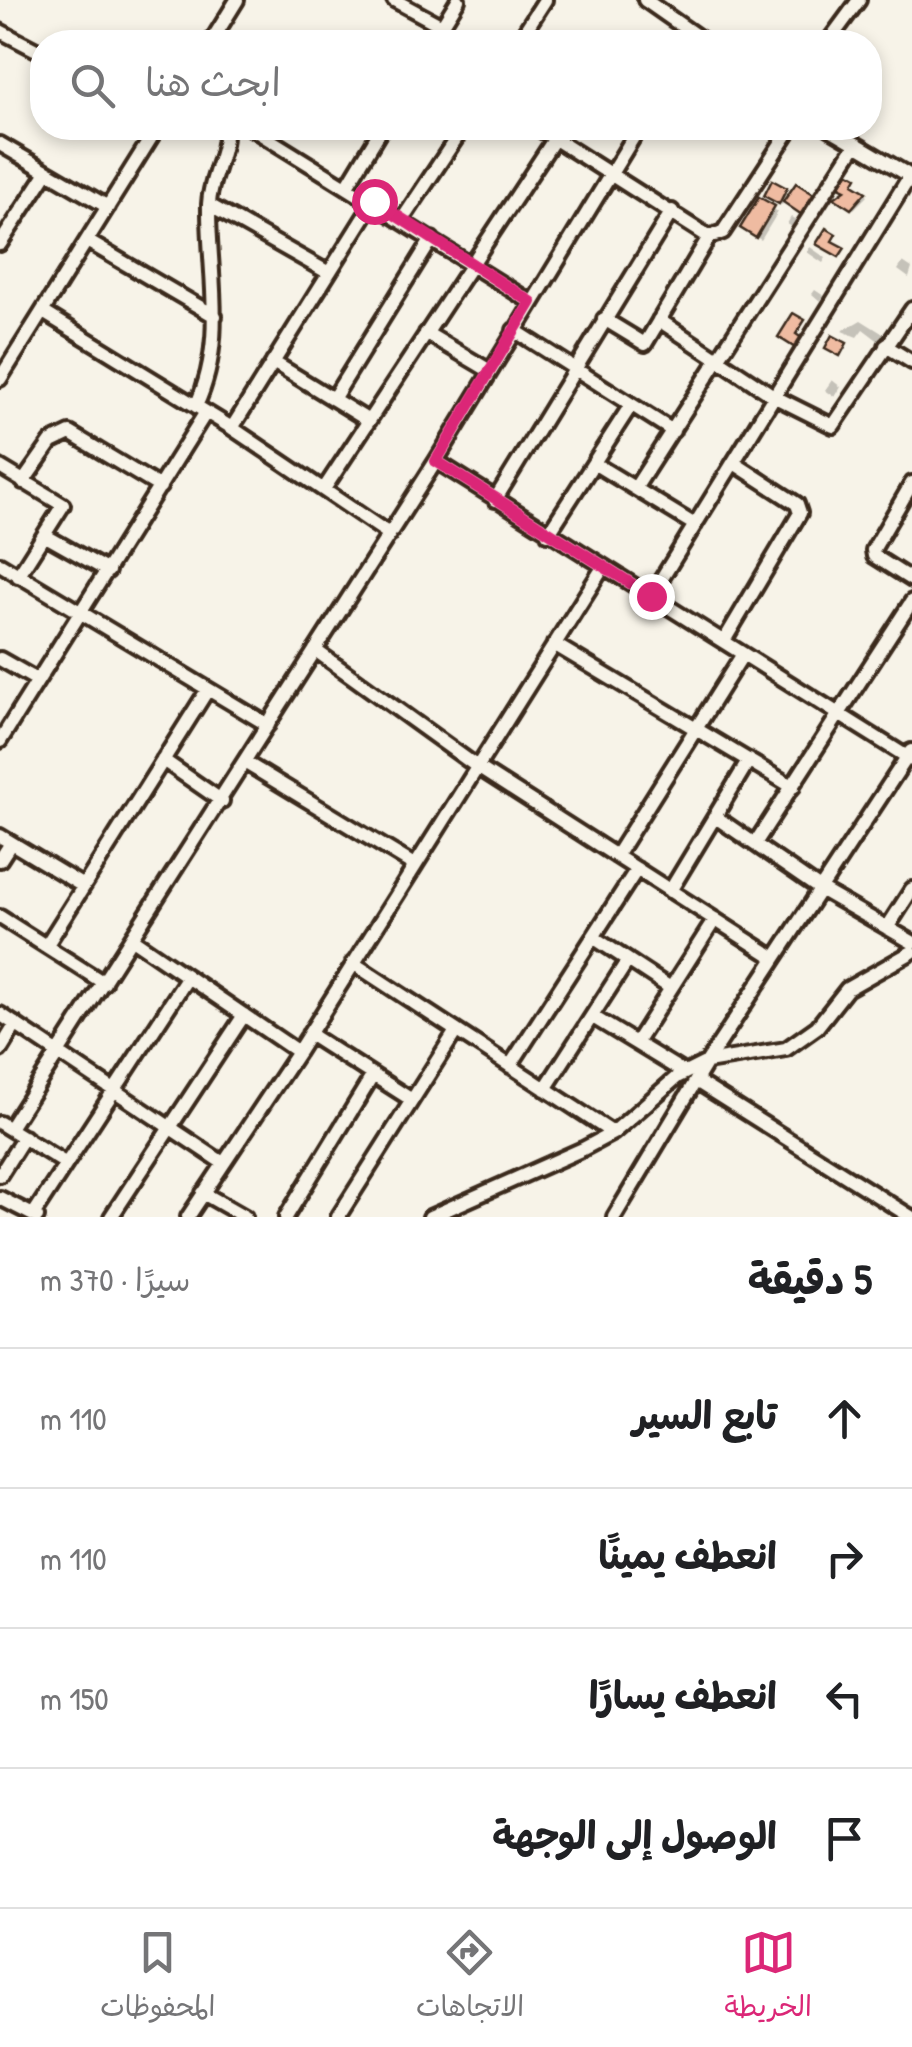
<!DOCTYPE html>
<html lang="ar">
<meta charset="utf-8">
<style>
:root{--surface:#fff;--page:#f2f2f2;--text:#202124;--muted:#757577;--line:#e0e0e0;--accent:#db2777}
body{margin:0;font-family:"Patrick Hand","Playpen Sans Arabic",sans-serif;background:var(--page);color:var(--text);direction:rtl}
.stop{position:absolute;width:30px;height:30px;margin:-22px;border:8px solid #db2777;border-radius:50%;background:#fff}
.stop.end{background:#db2777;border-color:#fff;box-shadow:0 2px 10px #0008}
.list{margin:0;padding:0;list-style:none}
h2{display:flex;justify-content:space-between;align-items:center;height:130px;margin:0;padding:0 40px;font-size:42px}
h2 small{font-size:32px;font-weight:400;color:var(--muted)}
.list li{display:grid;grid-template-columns:65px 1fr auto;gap:30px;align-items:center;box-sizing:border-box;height:140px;padding:0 40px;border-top:2px solid var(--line)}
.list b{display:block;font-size:38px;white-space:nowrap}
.list em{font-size:32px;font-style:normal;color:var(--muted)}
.icon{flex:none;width:55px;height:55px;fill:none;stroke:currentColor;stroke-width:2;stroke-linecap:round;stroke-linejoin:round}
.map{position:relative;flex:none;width:912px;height:1217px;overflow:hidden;direction:ltr}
.search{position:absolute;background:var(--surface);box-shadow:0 5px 15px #0003;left:30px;right:30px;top:30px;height:110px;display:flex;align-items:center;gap:25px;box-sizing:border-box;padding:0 35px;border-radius:40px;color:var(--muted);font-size:38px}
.sheet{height:690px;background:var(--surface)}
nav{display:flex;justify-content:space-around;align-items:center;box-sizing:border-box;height:140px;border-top:2px solid var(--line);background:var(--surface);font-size:28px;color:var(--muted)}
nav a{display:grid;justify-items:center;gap:5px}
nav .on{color:var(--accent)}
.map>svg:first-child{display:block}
.shadow{fill:#0003}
.building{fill:#efbba1;stroke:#3b2a1e;stroke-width:2.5}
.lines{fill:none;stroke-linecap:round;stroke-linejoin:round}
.street-casing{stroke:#3b2a1e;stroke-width:20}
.street{stroke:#f7f3e8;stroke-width:12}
.route{stroke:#db2777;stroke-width:12}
</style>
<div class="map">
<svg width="912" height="1217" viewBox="0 0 912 1217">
<rect width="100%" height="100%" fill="#f7f3e8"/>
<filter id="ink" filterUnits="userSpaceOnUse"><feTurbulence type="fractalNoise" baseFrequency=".01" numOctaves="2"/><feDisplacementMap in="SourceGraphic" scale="20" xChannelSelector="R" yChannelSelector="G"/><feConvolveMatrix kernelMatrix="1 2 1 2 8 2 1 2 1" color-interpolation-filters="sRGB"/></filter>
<g filter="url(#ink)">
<!-- shadow -->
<path class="shadow" d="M855,179L854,187L867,196L854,209L838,198Z
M786,190L791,196L816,200L805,215L784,200L782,205L769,198Z
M760,200L778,212L761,240L748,232Z
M791,217L798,221L794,228L787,224Z
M810,247L826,258L823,263L807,252Z
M903,262L912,268L909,278L898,270Z
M815,290L824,296L820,301L812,294Z
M861,320L885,335L880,342L863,329L857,337L842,331Z
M832,380L841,387L835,397L825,390Z"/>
<!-- building -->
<path class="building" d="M848,172L857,177L853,184L866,192L851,209L834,198L845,190L839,187Z
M772,180L787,188L779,204L764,196Z
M796,183L815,195L802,215L783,202Z
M759,197L775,206L756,238L740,228Z
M826,228L836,234L832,241L845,248L839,257L816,244Z
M793,313L805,320L796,334L806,341L800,351L778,337Z
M832,335L847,343L840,356L825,348Z"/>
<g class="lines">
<!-- street casing -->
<g class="street-casing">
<path id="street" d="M394,0L442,26
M645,0L705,42
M0,31L42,53
M211,42L237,0
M432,42L458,0
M518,42L545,0
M828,42L859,0
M251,128L531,302
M538,128L709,237
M829,128L912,177
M0,144L108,207
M347,186L382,128
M209,205L329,273
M402,220L463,128
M87,241L215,316
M0,244L47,172
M43,312L232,428L389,534
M604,319L645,344L709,237L723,232L791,128
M659,320L775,397L833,426L912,309
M514,330L673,431
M426,333L490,371
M886,346L912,362
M273,362L369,421
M0,379L157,128
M333,399L432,239
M196,406C227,340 208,273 209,204C210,177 227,154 225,128
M232,428L374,201
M436,461L912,760
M595,464L695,525
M0,467L63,505L18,576
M23,482L51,442L70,433L160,487
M912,483L873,550L874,556L912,580
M636,487L856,144
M324,489L555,138
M495,500L672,211
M548,534L631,405
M44,535L108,571
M0,564L268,725
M651,596L910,176
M724,641L800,513L797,504L734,463
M554,644L793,787
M315,650L476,766L775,958
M0,659L37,680
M0,741L206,412
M163,760L222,801
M246,763L414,865
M717,818L820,889L912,942
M0,836L83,886
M756,842L912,601
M616,856L743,654
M0,860L11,843
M670,891L749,760
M0,917L104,983
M887,928L912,889
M593,937L669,987
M132,939L298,1052
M46,946L208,689
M353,963L613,1133
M0,1014L223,1163
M593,1017L685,1073
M309,1034L412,1100
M636,1043L715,919
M0,1050L16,1024
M510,1066L637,869
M696,1081L911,1217
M545,1089L628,960
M0,1123L65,1163
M10,1128L436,461L639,128
M0,1175L24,1137
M203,1193L245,1217
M0,1198L37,1217
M33,1215L188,977
M111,1217L244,1015
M188,1217L298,1052L602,569
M286,1217L373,1075
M338,1217L456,1031
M430,1217L583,1149L613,1133L677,1077L707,1062L786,1049L817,1027L847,989L912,952
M614,1217L707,1062L911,751"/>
</g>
<!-- street -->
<use href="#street" class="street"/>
</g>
</g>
<g class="lines" filter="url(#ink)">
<!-- route -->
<path class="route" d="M374,201L531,302L436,461L651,596"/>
</g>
</svg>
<div class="stop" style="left:374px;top:201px"></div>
<div class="stop end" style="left:651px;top:596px"></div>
<div class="search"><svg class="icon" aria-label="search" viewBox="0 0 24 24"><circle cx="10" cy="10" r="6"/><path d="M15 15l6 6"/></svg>ابحث هنا</div>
</div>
<section class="sheet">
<h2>5 دقيقة<small>سيرًا · 370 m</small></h2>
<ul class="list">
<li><svg class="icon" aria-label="ahead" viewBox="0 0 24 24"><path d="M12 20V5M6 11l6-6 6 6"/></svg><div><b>تابع السير</b></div><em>110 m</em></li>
<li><svg class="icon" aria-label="right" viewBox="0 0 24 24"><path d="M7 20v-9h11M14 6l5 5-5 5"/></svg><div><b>انعطف يمينًا</b></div><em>110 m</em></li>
<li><svg class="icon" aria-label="left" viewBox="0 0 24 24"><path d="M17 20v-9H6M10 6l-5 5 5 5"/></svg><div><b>انعطف يسارًا</b></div><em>150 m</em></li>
<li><svg class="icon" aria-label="arrive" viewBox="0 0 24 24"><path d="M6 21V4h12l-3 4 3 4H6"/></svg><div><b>الوصول إلى الوجهة</b></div></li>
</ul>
</section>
<nav>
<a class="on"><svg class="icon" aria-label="map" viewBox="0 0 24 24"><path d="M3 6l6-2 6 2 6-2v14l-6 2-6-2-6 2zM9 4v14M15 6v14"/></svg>الخريطة</a>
<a><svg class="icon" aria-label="directions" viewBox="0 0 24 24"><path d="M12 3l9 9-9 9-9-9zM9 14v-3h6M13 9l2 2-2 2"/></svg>الاتجاهات</a>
<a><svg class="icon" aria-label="saved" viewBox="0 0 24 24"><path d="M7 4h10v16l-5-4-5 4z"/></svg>المحفوظات</a>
</nav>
